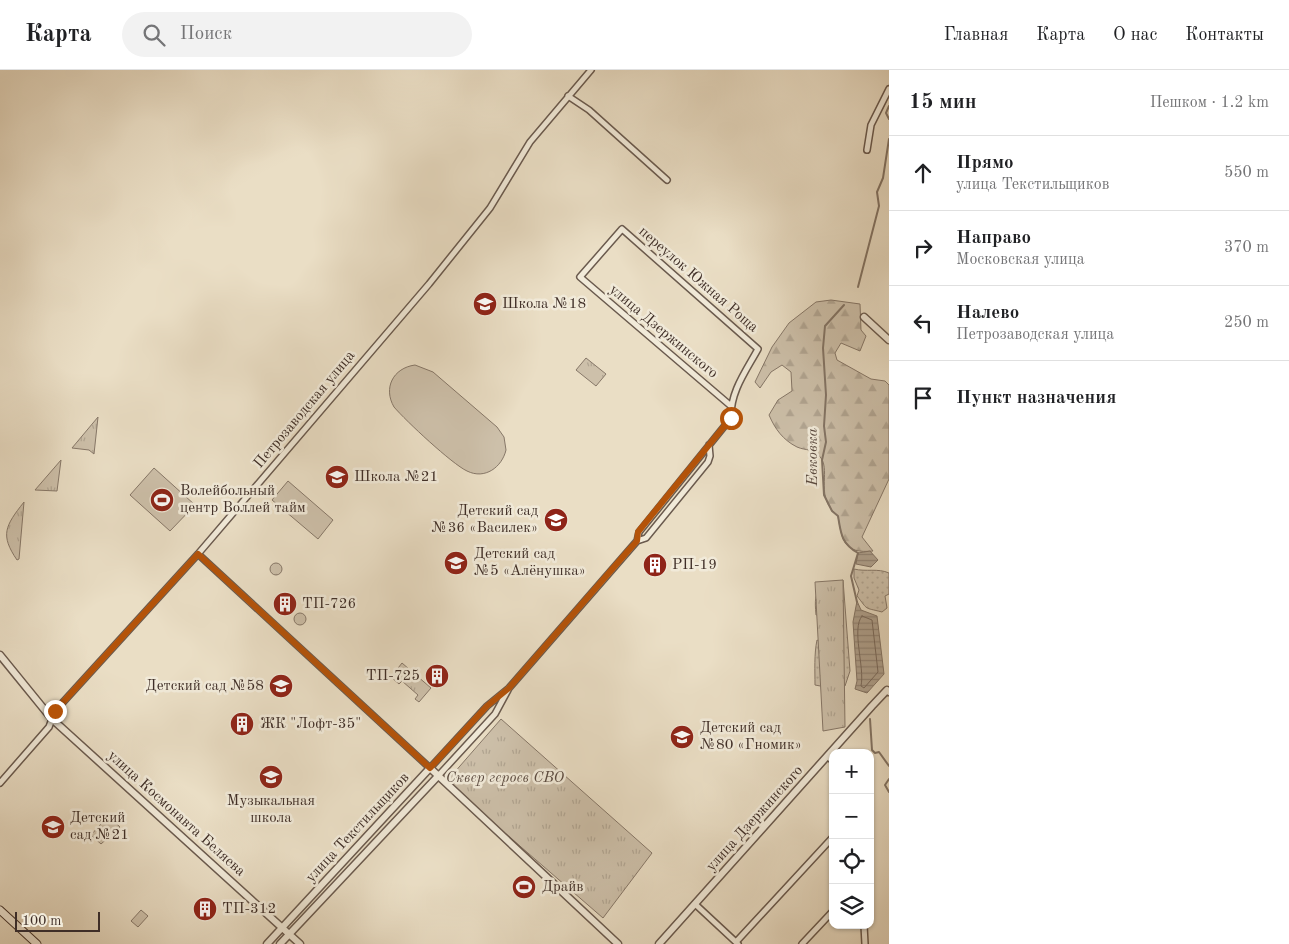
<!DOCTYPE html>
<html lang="ru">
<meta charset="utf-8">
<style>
:root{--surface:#fff;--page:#f2f2f2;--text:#202124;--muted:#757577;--line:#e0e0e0}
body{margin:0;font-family:"Old Standard TT",serif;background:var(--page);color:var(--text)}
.controls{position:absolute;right:15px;bottom:15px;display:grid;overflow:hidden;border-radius:10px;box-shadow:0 1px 4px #0004}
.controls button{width:45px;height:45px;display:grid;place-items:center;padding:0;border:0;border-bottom:1px solid var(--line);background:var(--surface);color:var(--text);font:25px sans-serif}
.scale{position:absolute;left:15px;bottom:12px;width:85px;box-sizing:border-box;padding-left:5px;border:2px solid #3f2e27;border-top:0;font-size:14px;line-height:18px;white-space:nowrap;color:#3f2e27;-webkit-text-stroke:4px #f1ead9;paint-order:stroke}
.stop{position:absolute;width:15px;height:15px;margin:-11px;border:4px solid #b45309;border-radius:50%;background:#fff}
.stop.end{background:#b45309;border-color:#fff;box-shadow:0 1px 5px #0008}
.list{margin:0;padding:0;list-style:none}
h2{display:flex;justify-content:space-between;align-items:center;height:65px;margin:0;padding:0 20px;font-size:21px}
h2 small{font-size:16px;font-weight:400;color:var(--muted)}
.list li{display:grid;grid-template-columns:32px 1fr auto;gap:15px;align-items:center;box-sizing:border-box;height:75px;padding:0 20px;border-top:1px solid var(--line)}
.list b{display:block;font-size:19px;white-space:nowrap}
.list p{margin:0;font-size:16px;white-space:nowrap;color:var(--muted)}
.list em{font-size:16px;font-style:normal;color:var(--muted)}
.icon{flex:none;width:28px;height:28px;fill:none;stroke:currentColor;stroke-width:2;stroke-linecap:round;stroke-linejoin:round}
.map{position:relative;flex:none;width:889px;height:874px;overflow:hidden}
header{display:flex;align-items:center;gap:30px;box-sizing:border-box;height:70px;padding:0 25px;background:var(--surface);border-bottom:1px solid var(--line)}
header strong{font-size:24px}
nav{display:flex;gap:28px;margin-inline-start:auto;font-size:18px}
.search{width:350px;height:45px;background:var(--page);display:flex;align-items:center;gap:12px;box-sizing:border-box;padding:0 18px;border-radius:28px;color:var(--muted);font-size:19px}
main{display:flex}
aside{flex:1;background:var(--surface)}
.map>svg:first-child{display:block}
.grass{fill:url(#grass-dots);stroke:#867768}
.forest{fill:url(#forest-firs);stroke:#867768}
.park{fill:url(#park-tufts);stroke:#867768}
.pitch{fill:#cdc0aa;stroke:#867768}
.water{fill:url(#water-rules);stroke:#837465}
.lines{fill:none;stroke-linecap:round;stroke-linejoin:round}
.shore{stroke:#78685b;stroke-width:1}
.stream{stroke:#837465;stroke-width:2}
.minor-casing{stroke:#6a5a4e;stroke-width:8}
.tertiary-casing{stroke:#6a5a4e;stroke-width:9}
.secondary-casing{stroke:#3f2e27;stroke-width:9}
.minor{stroke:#f1ead9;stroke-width:5}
.tertiary{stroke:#f1ead9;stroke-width:6}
.secondary{stroke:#f1ead9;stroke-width:7}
.route{stroke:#b45309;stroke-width:6}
.labels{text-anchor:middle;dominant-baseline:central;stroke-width:5;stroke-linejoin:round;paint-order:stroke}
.street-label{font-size:15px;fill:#3f2e27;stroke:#f1ead9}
.poi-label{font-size:15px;fill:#3f2e27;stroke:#f1ead9;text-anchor:start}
.park-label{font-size:15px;font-style:italic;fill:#5b4b41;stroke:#f1ead9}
.water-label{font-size:16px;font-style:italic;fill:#5b4b41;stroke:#f1ead9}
</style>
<header>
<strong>Карта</strong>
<div class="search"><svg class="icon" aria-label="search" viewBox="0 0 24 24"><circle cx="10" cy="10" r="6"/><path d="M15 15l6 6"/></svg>Поиск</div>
<nav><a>Главная</a><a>Карта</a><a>О нас</a><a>Контакты</a></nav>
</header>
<main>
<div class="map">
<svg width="889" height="874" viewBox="0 0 889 874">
<defs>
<pattern id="grass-dots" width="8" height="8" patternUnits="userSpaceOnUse" patternTransform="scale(1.25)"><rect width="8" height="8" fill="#cdc0aa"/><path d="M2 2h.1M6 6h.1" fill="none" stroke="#b1a592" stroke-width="1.8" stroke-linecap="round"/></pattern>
<pattern id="forest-firs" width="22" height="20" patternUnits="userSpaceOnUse" patternTransform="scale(1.25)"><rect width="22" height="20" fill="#cdc0aa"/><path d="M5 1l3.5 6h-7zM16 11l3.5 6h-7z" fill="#b1a592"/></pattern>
<pattern id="park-tufts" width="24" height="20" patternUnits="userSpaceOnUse" patternTransform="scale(1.25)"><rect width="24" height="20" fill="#cdc0aa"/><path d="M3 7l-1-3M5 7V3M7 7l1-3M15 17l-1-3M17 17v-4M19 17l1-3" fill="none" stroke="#b1a592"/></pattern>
<pattern id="water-rules" width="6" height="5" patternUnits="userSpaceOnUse" patternTransform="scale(1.25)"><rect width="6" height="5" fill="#b0a28f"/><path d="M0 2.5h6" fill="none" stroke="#918475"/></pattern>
</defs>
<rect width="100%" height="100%" fill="#eadec5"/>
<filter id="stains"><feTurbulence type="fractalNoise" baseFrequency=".004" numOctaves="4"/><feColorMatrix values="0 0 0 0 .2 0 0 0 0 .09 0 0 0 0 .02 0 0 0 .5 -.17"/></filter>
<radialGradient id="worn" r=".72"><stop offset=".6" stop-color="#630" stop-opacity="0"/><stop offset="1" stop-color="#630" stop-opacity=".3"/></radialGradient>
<!-- grass -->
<path class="grass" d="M854,499C866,502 878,498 889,503V524L885,526L887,538L882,542C863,537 869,541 857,526L859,520L854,508Z
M843,510L850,601L845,616L831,618L815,615C815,601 814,584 817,570L825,574L821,544L816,545C813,514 820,523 843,510Z"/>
<!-- forest -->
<path class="forest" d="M831,230L860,234L861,260L866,266L860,281L841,273L835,283L837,290L871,309L885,311L889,315V409L862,467L873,481C844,484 842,471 838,446C814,427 831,403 821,388C814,378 806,381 797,377C783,370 775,359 769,345L778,330L792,321L791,302L782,295L771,302L760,318L755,312L772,277L789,253L816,232Z"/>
<!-- park -->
<path class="park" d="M586,288L606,304L596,316L576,300Z
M98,347L94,384L89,380L72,378Z
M61,390L57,421L35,420Z
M24,432L19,489L17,490C0,465 5,456 24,432Z
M270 499a6 6 0 1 1 12 0a6 6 0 1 1-12 0Z
M843,510L845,657L823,661L815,512Z
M294 549a6 6 0 1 1 12 0a6 6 0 1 1-12 0Z
M402,593L431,618L419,632L415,629L418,625L402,611L399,614L391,607Z
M501,649L652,783L603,848L446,712Z
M108,746L120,757L101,774L91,765Z"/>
<!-- pitch -->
<path class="pitch" d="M415,295L433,302L497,357L504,367L506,380C502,397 485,410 467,401C452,394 406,351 394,337C383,318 393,298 415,295Z
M154,398L195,435L170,461L130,425Z
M288,411L333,450L318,469L272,430Z
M141,840L148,846L138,857L131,851Z"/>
<!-- water -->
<path class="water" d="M870,481L878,490L871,497L856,494L858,483Z
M857,531L861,540L877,546L884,604L867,623L855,619L857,611L853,552Z"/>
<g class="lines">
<!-- shore -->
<path class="shore" d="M862,546L872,550L878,602L864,618L861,616C865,597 851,559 862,546Z"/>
<!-- stream -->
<path class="stream" d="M889,36L886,43L889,49
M858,217L879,136L877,122L883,108L889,69
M844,235L825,256L823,278L826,325L824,356L826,372L822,390L824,425L832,441L838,446C841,464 841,473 858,483L851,506L857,532
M870,649L872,680L875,683L879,682L889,696
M889,709L885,715L889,722"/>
<!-- minor casing -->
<g class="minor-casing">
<path id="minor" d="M568,26L589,40L667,110
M867,80L871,55L889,19
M637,471L646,468L708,392L710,386L709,375
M198,484L430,698L487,636L509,618L637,471L639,462L731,348C730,322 746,301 758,279L622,159L580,207L731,336
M828,687L833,691
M439,705L495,644L508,620
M0,713L49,657L55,641L198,484L429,214L490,138L530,72L591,0
M695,834L738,874
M864,855L865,874
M736,872L833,767
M802,874L833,841"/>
</g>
<!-- tertiary casing -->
<g class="tertiary-casing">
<path id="tertiary" d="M864,247L889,270
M0,585L52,649L300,874
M267,874L430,698L618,874
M280,874L439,705
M659,874L872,636L887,620L889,622"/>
</g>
<!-- secondary casing -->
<g class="secondary-casing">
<path id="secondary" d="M0,840L37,874"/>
</g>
<!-- minor -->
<use href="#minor" class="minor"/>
<!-- tertiary -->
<use href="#tertiary" class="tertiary"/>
<!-- secondary -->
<use href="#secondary" class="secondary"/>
</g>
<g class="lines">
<!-- route -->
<path class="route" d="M55,641L198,484L430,698L487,636L509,618L628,481L637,471L638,462L731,348"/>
</g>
<!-- icons -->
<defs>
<g id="school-disc" transform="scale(1.25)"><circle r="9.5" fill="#8f2418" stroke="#f1ead9"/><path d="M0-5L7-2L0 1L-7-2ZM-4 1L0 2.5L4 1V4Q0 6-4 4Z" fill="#fff"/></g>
<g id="stadium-disc" transform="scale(1.25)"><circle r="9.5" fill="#8f2418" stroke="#f1ead9"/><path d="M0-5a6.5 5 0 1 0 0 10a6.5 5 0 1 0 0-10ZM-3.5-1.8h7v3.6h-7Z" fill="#fff"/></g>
<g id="building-disc" transform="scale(1.25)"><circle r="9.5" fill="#8f2418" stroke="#f1ead9"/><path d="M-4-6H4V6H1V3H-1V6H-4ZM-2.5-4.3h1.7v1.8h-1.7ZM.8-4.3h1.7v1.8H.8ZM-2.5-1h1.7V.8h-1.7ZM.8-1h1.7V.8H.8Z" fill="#fff"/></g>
</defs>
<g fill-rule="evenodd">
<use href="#school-disc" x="485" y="234"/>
<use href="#school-disc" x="337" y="407"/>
<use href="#stadium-disc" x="162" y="430"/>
<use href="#school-disc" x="556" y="450"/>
<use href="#school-disc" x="456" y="493"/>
<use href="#building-disc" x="655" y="495"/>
<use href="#building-disc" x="285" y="534"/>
<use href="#building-disc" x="437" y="606"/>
<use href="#school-disc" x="281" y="616"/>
<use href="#building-disc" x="242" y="654"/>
<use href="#school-disc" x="682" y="667"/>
<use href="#school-disc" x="271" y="707"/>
<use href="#school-disc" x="53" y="757"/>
<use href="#stadium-disc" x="524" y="817"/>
<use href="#building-disc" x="205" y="839"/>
</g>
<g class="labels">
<!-- street labels -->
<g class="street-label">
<text transform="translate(698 210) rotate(41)">переулок Южная Роща</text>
<text transform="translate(663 262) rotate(40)">улица Дзержинского</text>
<text transform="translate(305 340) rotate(-50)">Петрозаводская улица</text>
<text transform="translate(176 744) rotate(42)">улица Космонавта Беляева</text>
<text transform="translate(755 749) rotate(-48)">улица Дзержинского</text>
<text transform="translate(358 758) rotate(-47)">улица Текстильщиков</text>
</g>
<!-- poi labels -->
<g class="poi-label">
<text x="502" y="234">Школа №18</text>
<text x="354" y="407">Школа №21</text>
<text x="180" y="421">Волейбольный<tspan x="180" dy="17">центр Воллей тайм</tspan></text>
<text x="538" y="441" text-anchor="end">Детский сад<tspan x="538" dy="17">№36 «Василек»</tspan></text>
<text x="474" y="484">Детский сад<tspan x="474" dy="17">№5 «Алёнушка»</tspan></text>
<text x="672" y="495">РП-19</text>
<text x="302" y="534">ТП-726</text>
<text x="420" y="606" text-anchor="end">ТП-725</text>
<text x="264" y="616" text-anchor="end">Детский сад №58</text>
<text x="260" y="654">ЖК "Лофт-35"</text>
<text x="700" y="658">Детский сад<tspan x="700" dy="17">№80 «Гномик»</tspan></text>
<text x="271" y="731" text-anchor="middle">Музыкальная<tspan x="271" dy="17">школа</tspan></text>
<text x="70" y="748">Детский<tspan x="70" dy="17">сад №21</tspan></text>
<text x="542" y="817">Драйв</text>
<text x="222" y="839">ТП-312</text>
</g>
<!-- park labels -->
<g class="park-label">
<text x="505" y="708">Сквер героев СВО</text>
</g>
<!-- water labels -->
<g class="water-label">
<text transform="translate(813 387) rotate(-90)">Евковка</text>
</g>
</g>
<rect width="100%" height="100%" filter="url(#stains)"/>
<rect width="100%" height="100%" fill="url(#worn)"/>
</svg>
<div class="controls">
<button>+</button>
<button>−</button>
<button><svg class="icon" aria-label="locate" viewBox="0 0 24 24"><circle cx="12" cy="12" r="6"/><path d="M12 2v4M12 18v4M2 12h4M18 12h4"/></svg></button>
<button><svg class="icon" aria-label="layers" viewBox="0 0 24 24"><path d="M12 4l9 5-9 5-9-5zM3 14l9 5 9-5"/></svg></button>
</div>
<div class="scale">100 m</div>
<div class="stop" style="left:731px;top:348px"></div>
<div class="stop end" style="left:55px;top:641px"></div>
</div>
<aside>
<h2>15 мин<small>Пешком · 1.2 km</small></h2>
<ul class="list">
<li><svg class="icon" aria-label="ahead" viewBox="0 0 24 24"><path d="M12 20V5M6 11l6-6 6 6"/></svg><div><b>Прямо</b><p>улица Текстильщиков</p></div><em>550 m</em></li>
<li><svg class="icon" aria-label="right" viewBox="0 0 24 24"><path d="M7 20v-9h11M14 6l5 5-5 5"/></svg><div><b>Направо</b><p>Московская улица</p></div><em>370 m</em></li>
<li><svg class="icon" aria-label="left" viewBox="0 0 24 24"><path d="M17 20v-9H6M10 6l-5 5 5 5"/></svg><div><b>Налево</b><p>Петрозаводская улица</p></div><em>250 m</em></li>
<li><svg class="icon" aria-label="arrive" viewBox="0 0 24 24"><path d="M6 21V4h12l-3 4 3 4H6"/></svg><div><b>Пункт назначения</b></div></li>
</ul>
</aside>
</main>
